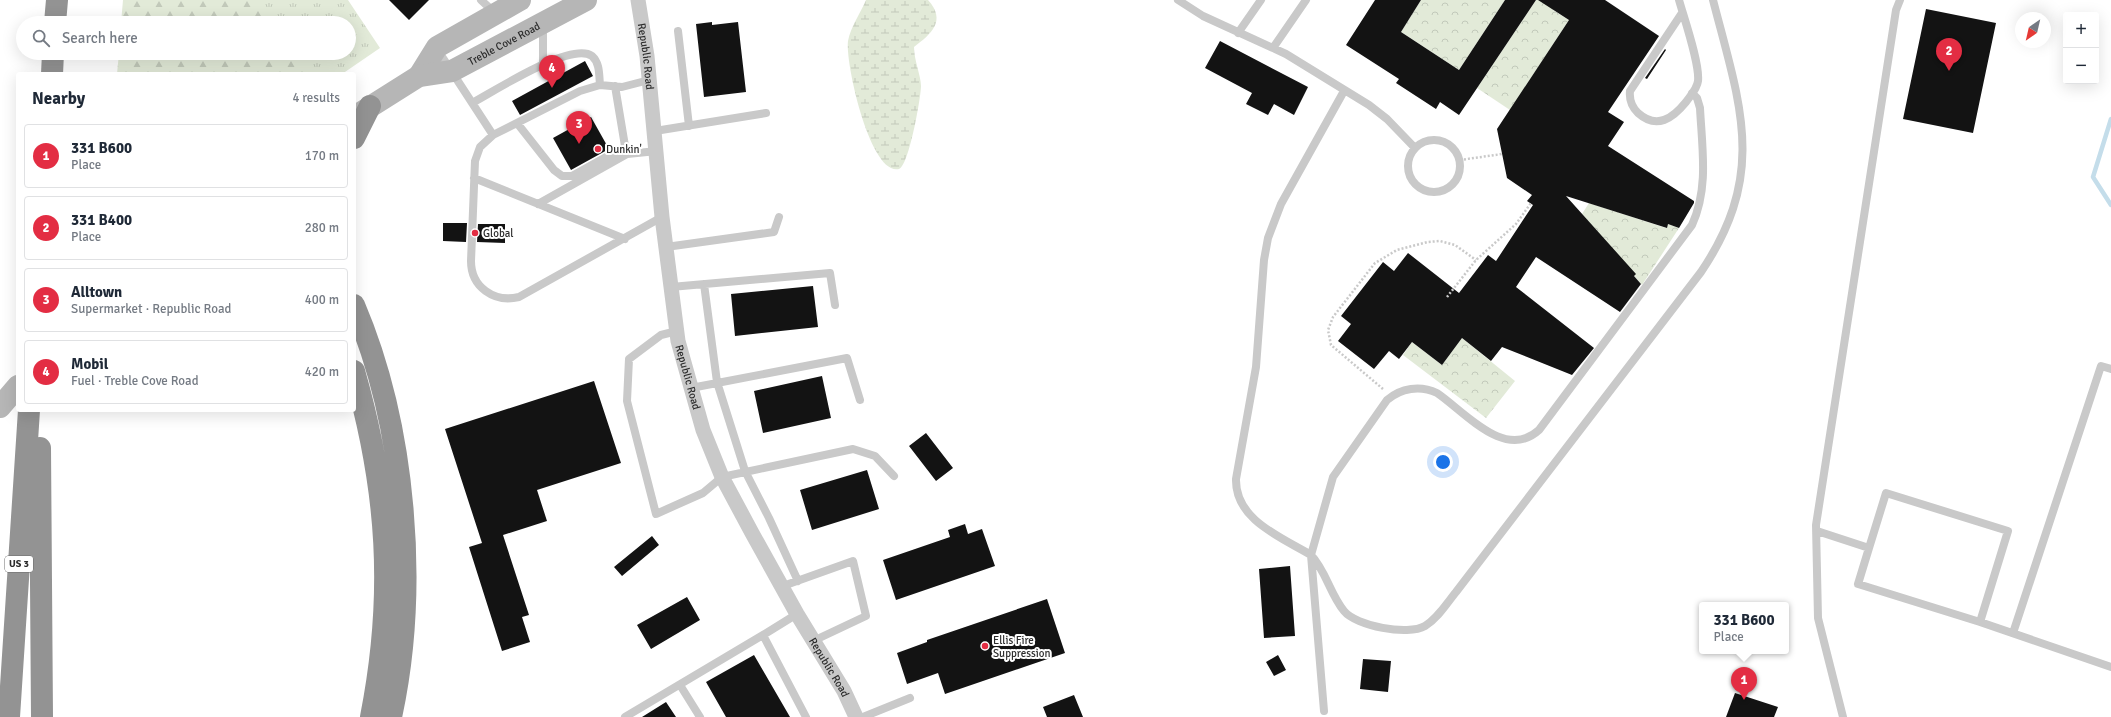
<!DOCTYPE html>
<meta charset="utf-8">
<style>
:root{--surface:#fff;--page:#f2f2f3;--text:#1f2937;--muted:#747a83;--line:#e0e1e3;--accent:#e32d43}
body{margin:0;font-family:Signika,sans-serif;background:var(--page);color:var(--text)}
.controls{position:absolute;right:12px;top:12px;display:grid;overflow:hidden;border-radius:4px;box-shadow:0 4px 16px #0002}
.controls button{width:36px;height:36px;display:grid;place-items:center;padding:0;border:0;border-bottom:1px solid var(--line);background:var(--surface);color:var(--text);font:20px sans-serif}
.compass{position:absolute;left:2015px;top:12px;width:36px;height:36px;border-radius:50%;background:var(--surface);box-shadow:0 4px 16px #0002;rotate:214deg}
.you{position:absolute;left:1443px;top:462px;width:14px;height:14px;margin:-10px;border:3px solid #fff;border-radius:50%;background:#1a73e8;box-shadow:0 0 0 6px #1a73e833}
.badge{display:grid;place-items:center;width:26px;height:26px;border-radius:50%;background:var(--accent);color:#fff;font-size:13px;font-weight:700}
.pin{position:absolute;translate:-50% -33px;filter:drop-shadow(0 1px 2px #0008)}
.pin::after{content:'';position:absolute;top:21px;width:14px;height:12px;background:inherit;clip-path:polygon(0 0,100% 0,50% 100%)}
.popup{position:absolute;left:1699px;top:602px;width:90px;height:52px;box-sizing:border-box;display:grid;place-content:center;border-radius:4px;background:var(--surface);filter:drop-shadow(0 1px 3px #0005);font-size:13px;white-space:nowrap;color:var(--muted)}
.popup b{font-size:15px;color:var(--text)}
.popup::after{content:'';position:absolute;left:50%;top:100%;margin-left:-8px;border:8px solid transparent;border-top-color:var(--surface)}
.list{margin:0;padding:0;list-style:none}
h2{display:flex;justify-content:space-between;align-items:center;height:52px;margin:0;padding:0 16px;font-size:17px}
h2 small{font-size:13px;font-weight:400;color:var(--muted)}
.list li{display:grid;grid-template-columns:26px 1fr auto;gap:12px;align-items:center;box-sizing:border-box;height:64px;margin:0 8px 8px;padding:0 8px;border:1px solid var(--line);border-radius:4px}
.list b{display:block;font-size:15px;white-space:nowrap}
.list p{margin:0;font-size:13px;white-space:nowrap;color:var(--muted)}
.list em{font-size:13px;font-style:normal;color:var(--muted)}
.icon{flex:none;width:22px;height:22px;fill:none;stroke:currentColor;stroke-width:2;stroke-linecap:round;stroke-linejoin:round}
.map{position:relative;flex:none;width:2111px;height:717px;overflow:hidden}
.search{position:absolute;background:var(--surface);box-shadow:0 4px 16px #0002;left:16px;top:16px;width:340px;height:44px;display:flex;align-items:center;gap:10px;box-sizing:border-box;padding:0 14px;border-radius:22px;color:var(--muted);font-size:15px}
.panel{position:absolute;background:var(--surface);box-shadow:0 4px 16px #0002;left:16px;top:72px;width:340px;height:340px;border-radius:4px}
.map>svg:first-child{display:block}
.grass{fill:url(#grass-tufts)}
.forest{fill:url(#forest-firs)}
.wetland{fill:url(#wetland-marsh)}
.park{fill:url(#park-crowns)}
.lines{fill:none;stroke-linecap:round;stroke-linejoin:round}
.stream{stroke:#c4ddea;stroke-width:4.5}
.building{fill:#131313}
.path{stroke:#c9c9c9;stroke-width:2.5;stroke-dasharray:2 2;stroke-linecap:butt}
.service{stroke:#c9c9c9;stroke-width:8}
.minor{stroke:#c9c9c9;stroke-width:15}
.secondary{stroke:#b6b6b6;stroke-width:22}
.motorway{stroke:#939393;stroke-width:22}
.poi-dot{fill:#e32d43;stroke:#fff;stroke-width:1.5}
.labels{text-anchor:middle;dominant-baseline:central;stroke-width:4;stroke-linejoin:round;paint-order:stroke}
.shield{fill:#fff;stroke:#6b6b6b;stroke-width:1}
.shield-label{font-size:10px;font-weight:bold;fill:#2c2c2c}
.street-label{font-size:11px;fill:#2c2c2c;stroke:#fff}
.poi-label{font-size:11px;fill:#2c2c2c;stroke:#fff;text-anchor:start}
</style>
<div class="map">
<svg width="2111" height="717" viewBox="0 0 2111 717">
<defs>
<pattern id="grass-tufts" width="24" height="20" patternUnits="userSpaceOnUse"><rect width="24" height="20" fill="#e2ead8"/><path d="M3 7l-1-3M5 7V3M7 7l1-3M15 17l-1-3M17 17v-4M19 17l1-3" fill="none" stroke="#c2c9ba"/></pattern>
<pattern id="forest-firs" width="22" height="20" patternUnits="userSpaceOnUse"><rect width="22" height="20" fill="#e2ead8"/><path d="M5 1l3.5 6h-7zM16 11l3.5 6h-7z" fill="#c2c9ba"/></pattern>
<pattern id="wetland-marsh" width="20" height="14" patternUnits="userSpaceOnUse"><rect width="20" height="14" fill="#e2ead8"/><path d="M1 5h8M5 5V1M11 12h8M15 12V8" fill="none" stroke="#c2c9ba"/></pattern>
<pattern id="park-crowns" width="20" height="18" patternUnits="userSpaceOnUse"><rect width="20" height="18" fill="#e2ead8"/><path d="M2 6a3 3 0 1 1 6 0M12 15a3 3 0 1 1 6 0" fill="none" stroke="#c2c9ba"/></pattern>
</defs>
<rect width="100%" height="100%" fill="#fff"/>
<!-- grass -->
<path class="grass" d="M165,0H348L380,48L342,74H160L168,53H349V23H167Z"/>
<!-- forest -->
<path class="forest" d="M123,0H252L269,23H121Z
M119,53H291L307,74H117Z"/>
<!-- wetland -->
<path class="wetland" d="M866,0H928C947,21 931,34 914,47C914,60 921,76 921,86C921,97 909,166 899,169C870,176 845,62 848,41C851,26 860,14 866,0Z"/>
<!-- park -->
<path class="park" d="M1421,0H1505L1459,70L1401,32Z
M1536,0H1554L1557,2L1553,10L1569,20L1510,110L1477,88Z
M1589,203L1666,228L1668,224L1679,228L1642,285L1582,214Z
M1462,338L1515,381L1486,418L1403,355L1412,342L1442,365Z"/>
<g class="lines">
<!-- stream -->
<path class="stream" d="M2111,119L2093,177L2111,205"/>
</g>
<!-- building -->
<path class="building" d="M389,0H429L409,20Z
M1375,0H1421L1401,32L1459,70L1505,0H1536L1459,115L1440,102L1436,109L1396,83L1399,79L1346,45Z
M1538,0H1605L1659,36L1608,112L1624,122L1608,146L1694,201V203L1679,228L1668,224L1667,228L1566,196L1636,274L1634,276L1641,284L1620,312L1536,257L1516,287L1594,348L1572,375L1502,347L1491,361L1462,338L1442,365L1412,342L1399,359L1389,351L1374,369L1338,341L1351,324L1341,316L1383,262L1394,271L1408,253L1459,293L1488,255L1496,261L1533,205L1527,201L1532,195L1507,178L1497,129L1569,20Z
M1926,9L1996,23L1973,133L1903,119Z
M712,22V25L738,22L746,92L704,97L696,24Z
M1220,41L1308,87L1294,115L1274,104L1268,115L1246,104L1252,93L1205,68Z
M1665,49L1666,50L1647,79L1645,78Z
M585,61L593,76L520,115L512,101Z
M591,117L609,149L571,170L553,138Z
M443,223H467L466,242L443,241Z
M478,224H505V243L477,242Z
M813,286L818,327L735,336L731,294Z
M822,376L831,418L763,433L754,391Z
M594,381L621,463L537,490L547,521L503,535L529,615L522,617L530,642L502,651L469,547L482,543L445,429Z
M926,433L953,468L936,481L909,446Z
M867,470L879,509L812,530L800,490Z
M965,524L968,534L982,529L995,566L896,600L883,560L950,537L948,530Z
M652,536L659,545L622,576L614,567Z
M1290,566L1295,636L1264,638L1259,569Z
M687,597L700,620L651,649L637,625Z
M1047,599L1065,653L945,694L938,673L907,684L897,653L927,642V640Z
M754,655L790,717H726L706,682Z
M1278,655L1286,670L1274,676L1266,662Z
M1363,659L1391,661L1388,692L1360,689Z
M1735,693L1778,707L1774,717H1726Z
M1074,695L1083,717H1047L1043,707Z
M666,702L676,717H642Z"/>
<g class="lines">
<!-- path -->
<path class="path" d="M1460,160L1502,154
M1447,297L1476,260L1516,224L1531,203
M1383,389L1331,345L1328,330L1333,317L1375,263L1397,250L1428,242L1440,241L1455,245L1476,260"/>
<!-- service -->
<path class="service" d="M481,0L495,13
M1178,0L1203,16L1286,54L1369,105L1387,119L1415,148
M1679,0C1684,18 1700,64 1698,81C1697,89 1691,95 1686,102C1673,118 1657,130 1638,113C1632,107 1629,100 1630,91L1682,13
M678,31L689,126
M1238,33L1261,0
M1273,48L1306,0
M437,49L493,135L580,91L600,85L622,87L649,80
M543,64V25
M615,86L626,152
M1692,93L1697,98L1700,108C1702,148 1709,188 1692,225L1539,430C1505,461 1465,412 1437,393C1420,385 1401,388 1387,400L1333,477L1311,555C1326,571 1330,594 1344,611C1356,626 1408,636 1425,626C1438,618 1447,603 1456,592L1701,272C1768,173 1740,105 1713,0
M472,103C493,92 571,41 592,56C600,63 599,75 600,85
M517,123L554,170L562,176H572L624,147
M655,131L766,113
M493,135L480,147L475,161L471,261C471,287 494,303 519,297L662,217
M1408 166a26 26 0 1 1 52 0a26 26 0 1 1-52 0Z
M474,178L625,239
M538,204L627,154L657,151
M666,247L774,232L779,217
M704,284L717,382L745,471L769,518L798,581
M671,287L830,273L835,305
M677,331L661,335L629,359L627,401L656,514L703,493L722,477L853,449L875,456L894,476
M691,388L847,358L860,400
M1817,531L1869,548L1886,493L2008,531L1980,622L1858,584L1869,548
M783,586L853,561L866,616L813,641
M1980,622L2111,667
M2013,633L2101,366L2111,369
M763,635L797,614
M680,685L700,717
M1324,711L1311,555C1281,537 1235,520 1236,479L1256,367L1264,260L1268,238L1281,204L1344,91
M625,717L763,635L806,717
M863,717L910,698
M1843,717L1818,618L1816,525L1896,10L1900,0"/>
<!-- minor -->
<path class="minor" id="s1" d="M638,0L647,56L662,217L678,341L703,430L722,477L752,533L797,614L844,691L856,717"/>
<!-- secondary -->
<g class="secondary">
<path d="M419,76L437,47L520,0"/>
<path id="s2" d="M354,117L419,76L452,71L586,0"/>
<path d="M0,407L18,386"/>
</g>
<!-- motorway -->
<path class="motorway" d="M55,23L57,0
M52,74L53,53
M354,138L370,106
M354,305C406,427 419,588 391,717
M354,371C388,490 395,595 371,717
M40,448L42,717
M9,717L29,410"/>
</g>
<!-- markers -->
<g class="poi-dot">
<circle cx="598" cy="149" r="4"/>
<circle cx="475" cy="233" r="4"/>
<circle cx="985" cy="646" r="4"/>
</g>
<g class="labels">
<!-- shield labels -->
<rect class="shield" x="5" y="556" width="28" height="16" rx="3"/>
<g class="shield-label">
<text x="19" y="564">US 3</text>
</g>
<!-- street labels -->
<g class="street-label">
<text stroke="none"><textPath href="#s2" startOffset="169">Treble Cove Road</textPath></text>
<text stroke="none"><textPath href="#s1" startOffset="57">Republic Road</textPath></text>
<text stroke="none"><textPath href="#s1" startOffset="381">Republic Road</textPath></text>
<text stroke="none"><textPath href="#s1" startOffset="705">Republic Road</textPath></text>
</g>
<!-- poi labels -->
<g class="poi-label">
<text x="606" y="149">Dunkin'</text>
<text x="483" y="233">Global</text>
<text x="993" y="640">Ellis Fire<tspan x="993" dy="13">Suppression</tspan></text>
</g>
</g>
</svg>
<div class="controls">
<button>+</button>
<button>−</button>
</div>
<svg class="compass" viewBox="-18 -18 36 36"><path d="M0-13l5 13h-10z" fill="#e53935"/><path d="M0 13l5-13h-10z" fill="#747a83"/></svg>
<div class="you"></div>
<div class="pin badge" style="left:1744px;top:700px">1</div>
<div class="popup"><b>331 B600</b>Place</div>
<div class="pin badge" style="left:1949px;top:71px">2</div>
<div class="pin badge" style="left:579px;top:144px">3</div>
<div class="pin badge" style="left:552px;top:88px">4</div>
<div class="search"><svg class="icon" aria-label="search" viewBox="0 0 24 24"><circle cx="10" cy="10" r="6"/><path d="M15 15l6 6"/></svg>Search here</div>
<section class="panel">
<h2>Nearby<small>4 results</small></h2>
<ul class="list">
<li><span class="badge">1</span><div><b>331 B600</b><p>Place</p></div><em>170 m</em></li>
<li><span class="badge">2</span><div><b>331 B400</b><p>Place</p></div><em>280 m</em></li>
<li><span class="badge">3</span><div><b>Alltown</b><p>Supermarket · Republic Road</p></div><em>400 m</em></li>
<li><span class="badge">4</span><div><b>Mobil</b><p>Fuel · Treble Cove Road</p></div><em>420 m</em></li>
</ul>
</section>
</div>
